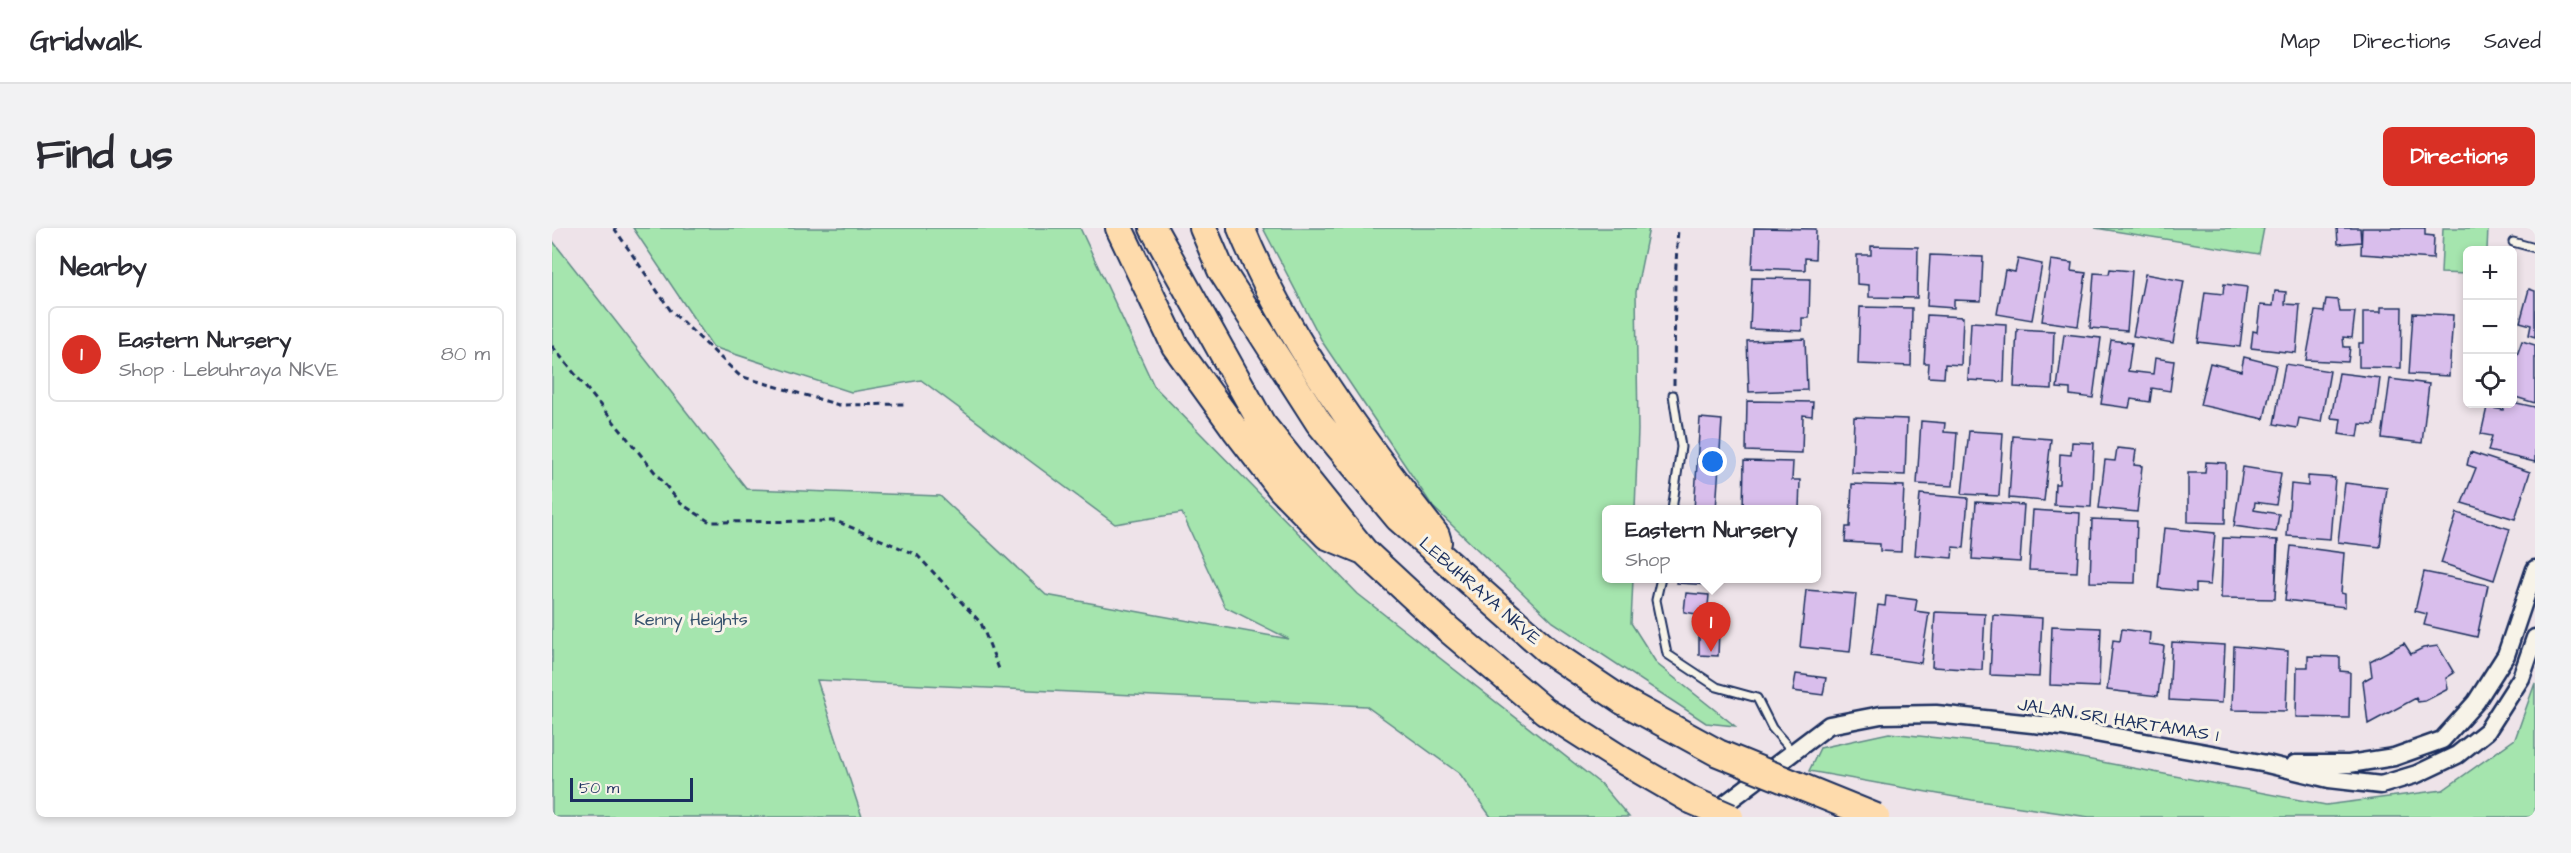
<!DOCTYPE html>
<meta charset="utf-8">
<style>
:root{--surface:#fff;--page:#f2f2f3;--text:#2b2b33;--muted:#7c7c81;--line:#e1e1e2;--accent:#d93025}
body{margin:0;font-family:"Architects Daughter",sans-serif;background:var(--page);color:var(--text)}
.controls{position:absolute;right:18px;top:18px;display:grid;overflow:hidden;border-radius:9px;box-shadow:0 3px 9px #0003}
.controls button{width:54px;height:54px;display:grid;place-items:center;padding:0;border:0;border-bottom:2px solid var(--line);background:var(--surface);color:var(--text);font:30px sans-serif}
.scale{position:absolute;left:18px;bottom:15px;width:123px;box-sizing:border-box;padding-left:6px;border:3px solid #1b2f5e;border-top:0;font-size:16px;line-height:21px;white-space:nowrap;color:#1b2f5e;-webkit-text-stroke:4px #f7f3e8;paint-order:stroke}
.you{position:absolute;left:1161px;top:234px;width:21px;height:21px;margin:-15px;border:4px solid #fff;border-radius:50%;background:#1a73e8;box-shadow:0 0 0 9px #1a73e833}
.badge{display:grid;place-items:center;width:39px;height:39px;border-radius:50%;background:var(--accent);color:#fff;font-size:20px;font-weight:700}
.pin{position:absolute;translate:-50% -50px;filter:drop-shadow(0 2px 3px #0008)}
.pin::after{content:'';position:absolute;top:32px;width:21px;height:18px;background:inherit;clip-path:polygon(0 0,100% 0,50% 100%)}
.popup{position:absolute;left:1050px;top:277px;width:219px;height:78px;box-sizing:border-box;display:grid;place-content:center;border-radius:9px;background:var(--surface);filter:drop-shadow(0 2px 4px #0005);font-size:20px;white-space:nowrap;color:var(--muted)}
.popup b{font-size:22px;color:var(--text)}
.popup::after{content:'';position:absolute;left:50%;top:100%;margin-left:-12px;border:12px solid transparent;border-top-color:var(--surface)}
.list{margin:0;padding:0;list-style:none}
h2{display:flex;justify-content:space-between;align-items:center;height:78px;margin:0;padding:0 24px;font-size:26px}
h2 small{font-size:20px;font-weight:400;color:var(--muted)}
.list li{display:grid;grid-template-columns:39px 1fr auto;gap:18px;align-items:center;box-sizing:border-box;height:96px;margin:0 12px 12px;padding:0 12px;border:2px solid var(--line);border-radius:9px}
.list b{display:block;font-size:22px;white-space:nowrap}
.list p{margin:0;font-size:20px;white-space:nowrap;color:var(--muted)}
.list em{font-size:20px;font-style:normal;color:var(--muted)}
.icon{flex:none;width:33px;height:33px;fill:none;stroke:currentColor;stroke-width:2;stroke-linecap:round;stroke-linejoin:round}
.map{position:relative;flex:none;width:1983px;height:589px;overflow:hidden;border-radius:9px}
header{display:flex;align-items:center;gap:36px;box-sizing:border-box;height:84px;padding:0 30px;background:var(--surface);border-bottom:2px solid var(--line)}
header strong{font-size:28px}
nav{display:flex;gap:33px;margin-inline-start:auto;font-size:21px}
.intro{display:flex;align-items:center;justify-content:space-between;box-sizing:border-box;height:144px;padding:0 36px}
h1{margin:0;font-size:42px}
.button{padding:15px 27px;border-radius:9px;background:var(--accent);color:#fff;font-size:21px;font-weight:700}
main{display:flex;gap:36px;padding:0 36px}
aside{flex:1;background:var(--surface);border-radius:9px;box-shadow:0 3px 9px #0003}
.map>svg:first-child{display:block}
.green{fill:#a5e5ae;stroke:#608a86;stroke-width:1.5}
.building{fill:#d9beec;stroke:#1b2f5e;stroke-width:1.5}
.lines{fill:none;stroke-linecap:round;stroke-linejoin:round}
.service-casing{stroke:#1b2f5e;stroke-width:11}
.tertiary-casing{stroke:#1b2f5e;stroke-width:21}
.motorway-casing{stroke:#1b2f5e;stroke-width:30}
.path{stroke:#1b2f5e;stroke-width:3;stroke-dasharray:6 4.5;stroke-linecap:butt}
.service{stroke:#f7f3e8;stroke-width:7}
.tertiary{stroke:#f7f3e8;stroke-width:16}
.motorway{stroke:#fedbac;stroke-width:26}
.motorway-bridge-casing{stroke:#1b2f5e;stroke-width:30;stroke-linecap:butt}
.motorway-bridge{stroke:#fedbac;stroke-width:26}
.labels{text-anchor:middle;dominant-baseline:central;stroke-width:6;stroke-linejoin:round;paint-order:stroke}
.street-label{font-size:18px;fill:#1b2f5e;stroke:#f7f3e8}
.park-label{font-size:18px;fill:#37536e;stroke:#f7f3e8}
</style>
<header>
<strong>Gridwalk</strong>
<nav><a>Map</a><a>Directions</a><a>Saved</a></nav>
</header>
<div class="intro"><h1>Find us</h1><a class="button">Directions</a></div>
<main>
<aside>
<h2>Nearby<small></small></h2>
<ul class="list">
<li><span class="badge">1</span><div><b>Eastern Nursery</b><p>Shop · Lebuhraya NKVE</p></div><em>80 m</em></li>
</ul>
</aside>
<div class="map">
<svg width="1983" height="589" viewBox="0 0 1983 589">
<rect width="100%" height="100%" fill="#eee3e9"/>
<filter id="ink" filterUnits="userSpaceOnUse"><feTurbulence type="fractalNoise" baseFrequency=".0167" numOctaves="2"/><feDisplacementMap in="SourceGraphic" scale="12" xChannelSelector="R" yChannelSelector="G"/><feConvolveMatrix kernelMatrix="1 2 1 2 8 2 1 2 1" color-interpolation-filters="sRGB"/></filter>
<g filter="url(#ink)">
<!-- green -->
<path class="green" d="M81,0H528L602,158L806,366L1050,557L1077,589H939L908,546L814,478L265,452L310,589H0V12L195,261L388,268L494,367L737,411L673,379L630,285L563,296L369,152L299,164L161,119Z
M711,0H1097L1084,64L1086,202L1083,281L1054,282V350L1081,351L1079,395L1105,436L1183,498L1154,495L1001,394L881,279L771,115Z
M1543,0H1712L1707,26Z
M1891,0H1936L1935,22H1916L1915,46L1889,45Z
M1983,455V589H1537L1420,572L1257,543L1268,520L1337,505L1466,518L1774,577L1891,562L1963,511Z"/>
<!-- building -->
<path class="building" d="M1202,0L1264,1L1263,31L1253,30V42L1200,40Z
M1785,0H1808L1809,14L1786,16Z
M1810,0H1873V7L1882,8L1881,31L1809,26Z
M1319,18L1366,19L1365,70L1317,69V57L1305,56V27H1319Z
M1378,27L1431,29L1429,73L1402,72V80L1375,78Z
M1466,31L1490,36L1480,92L1445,86L1453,42L1463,44Z
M1499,32L1520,35L1519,43L1534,45L1526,98L1490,93Z
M1558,41L1580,43L1575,103L1538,100L1542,45L1557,46Z
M1593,46L1632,53L1621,115L1581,108Z
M1200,50L1258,51L1257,90H1250V103L1198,101Z
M1672,56L1695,59L1688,119L1646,114L1653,64L1671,66Z
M1977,61L1983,63V109L1977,107L1979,97L1968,94Z
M1723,63L1734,64L1733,76L1748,77L1744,125L1699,120L1701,103L1705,104L1708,77L1721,78Z
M1774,71L1786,72L1788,84H1803L1800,110L1791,109L1792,119H1798L1796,134L1754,132L1763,83L1772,84Z
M1308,79L1360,80L1359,138L1306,136Z
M1829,79H1850L1849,140L1807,139V115H1811V84H1829Z
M1861,85L1901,87L1897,148L1857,146Z
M1375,87L1411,89L1409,137L1393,136L1392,150L1376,149L1377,135H1372Z
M1419,94L1454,96L1452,154L1416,152Z
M1465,101L1502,103L1500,161L1462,159Z
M1512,106L1549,110L1541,170L1518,167V161L1505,160Z
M1253,111L1255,162L1197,164L1195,113Z
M1559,112L1580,115L1576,143L1601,146L1603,130L1622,133L1618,163L1600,160L1598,174L1579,171L1577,180L1549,176Z
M1970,113L1983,117V175L1960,168V141Z
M1692,129L1724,137L1712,191L1648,177L1658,135L1689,143Z
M1733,136L1778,143L1769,194L1747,190L1745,200L1722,196Z
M1787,145L1828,150L1822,197L1808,196L1806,209L1787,206L1789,191L1779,190Z
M1838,151L1877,156L1870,215L1830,210Z
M1195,173L1261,174L1260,188L1251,187L1250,225L1194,223Z
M1960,174L1983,179V234L1936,223L1940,208L1929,206L1935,179L1951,182L1953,176Z
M1302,189L1355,191L1353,247L1300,245Z
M1148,190L1170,192L1164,282H1142Z
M1369,193L1393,195L1392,204L1405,205L1401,258L1365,256Z
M1417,203L1451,205L1447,268L1410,266Z
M1461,208L1499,211L1492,273L1457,270Z
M1520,214L1542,215L1539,279L1502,277L1503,256H1507L1508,226L1519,227Z
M1565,220L1584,222L1582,237L1590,238L1585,284L1547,280L1553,232L1563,233Z
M1918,224L1978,244L1963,291L1910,275L1924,240L1915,237Z
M1192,233L1241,234L1240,252H1248L1247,282H1191Z
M1654,234L1674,235L1673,295L1636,294V245H1653Z
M1691,239L1729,245L1724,277L1703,274L1702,282L1727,286L1724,304L1682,298Z
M1756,248L1783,250L1778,311L1735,308L1739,256L1756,258Z
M1793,255L1835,260L1828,319L1786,314Z
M1300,256L1352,258L1349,324L1328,323V316L1293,314L1294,299H1298Z
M1368,266L1416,270L1412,320L1401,319L1400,330L1363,327Z
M1424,274L1472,277L1468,334L1420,331Z
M1481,282L1528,285L1525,344L1477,342Z
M1905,285L1958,301L1942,352L1889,335Z
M1540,291L1585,293L1583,355L1538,354Z
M1612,300L1663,305L1658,357L1644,356V364L1606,360Z
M1671,310L1726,312L1723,371L1669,370Z
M1671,310L1725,312L1723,371L1669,370Z
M1739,318L1792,325L1789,365L1793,366V379L1733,372Z
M1872,344L1936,357L1925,409L1872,397L1875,386L1863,383Z
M1125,350H1159V357L1125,355Z
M1254,362L1304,366L1298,424L1248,419Z
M1134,365L1157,367L1156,378H1162L1159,400L1149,399L1150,387L1132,384Z
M1334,368L1365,372L1363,383L1377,385L1369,435L1319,428L1326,377L1333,378Z
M1383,384L1433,386L1430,442L1380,439Z
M1441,387L1490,390L1487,449L1438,447Z
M1500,398L1549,400L1547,459L1498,457Z
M1570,401L1598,405L1597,416L1612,418L1606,468L1555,462L1561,412L1568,413Z
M1147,402H1167L1166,428L1147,427Z
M1620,414L1673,417L1670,475L1617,472Z
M1852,415L1859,426L1871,420L1886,418L1902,445L1894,450L1896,461L1873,473L1866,474L1864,470L1816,496L1811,453L1820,448L1818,433Z
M1682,418L1736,423L1734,483L1680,482Z
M1756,428L1788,429V443L1798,444L1797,490L1744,489L1745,439H1756Z
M1244,446L1274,450L1271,467L1241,463Z"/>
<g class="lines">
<!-- service casing -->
<g class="service-casing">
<path id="service" d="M1961,14L1983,20
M1120,282L1129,219L1121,167
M1109,350L1104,372L1115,426L1165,459L1205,470L1220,500L1241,524"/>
</g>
<!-- tertiary casing -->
<g class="tertiary-casing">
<path id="tertiary" d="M1743,536H1797L1842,529L1890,512L1924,474L1954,427L1983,341
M1157,588L1277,497L1329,487L1384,486L1510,499L1715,536L1777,551L1829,557L1865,546L1905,527L1935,503L1969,450L1983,410"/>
</g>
<!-- motorway casing -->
<g class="motorway-casing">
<path id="motorway" d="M567,0L623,118L683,201L729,261L775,308L809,322
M601,0L710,196L812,323L897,402L993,483L1070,532L1139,572
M651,0L669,42L767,195L846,290L995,422L1071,473
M689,0C734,111 811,214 884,307L886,314"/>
</g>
<!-- path -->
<path class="path" d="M62,0L119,83L188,148L287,177L352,176
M0,118L128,275L158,294L284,293L365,327L429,395L447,441
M1122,157L1123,54L1126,0"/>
<!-- service -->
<use href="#service" class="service"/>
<!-- tertiary -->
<use href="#tertiary" class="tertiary"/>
<!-- motorway -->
<use href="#motorway" class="motorway"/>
<!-- motorway-bridge casing -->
<g class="motorway-bridge-casing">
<path id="motorway-bridge" d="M1071,473L1166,525L1324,589
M1139,572L1178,589"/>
</g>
<!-- motorway-bridge -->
<use href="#motorway-bridge" class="motorway-bridge"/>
</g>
</g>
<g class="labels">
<!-- street labels -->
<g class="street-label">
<text transform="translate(928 363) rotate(41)">LEBUHRAYA NKVE</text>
<text transform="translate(1566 492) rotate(9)">JALAN SRI HARTAMAS 1</text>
</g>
<!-- park labels -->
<g class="park-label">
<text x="139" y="391">Kenny Heights</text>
</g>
</g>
</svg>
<div class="controls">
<button>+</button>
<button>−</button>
<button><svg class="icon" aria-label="locate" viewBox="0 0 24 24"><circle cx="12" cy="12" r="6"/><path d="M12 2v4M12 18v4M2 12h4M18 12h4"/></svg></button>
</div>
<div class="scale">50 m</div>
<div class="you"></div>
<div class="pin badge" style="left:1159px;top:424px">1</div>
<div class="popup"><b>Eastern Nursery</b>Shop</div>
</div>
</main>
